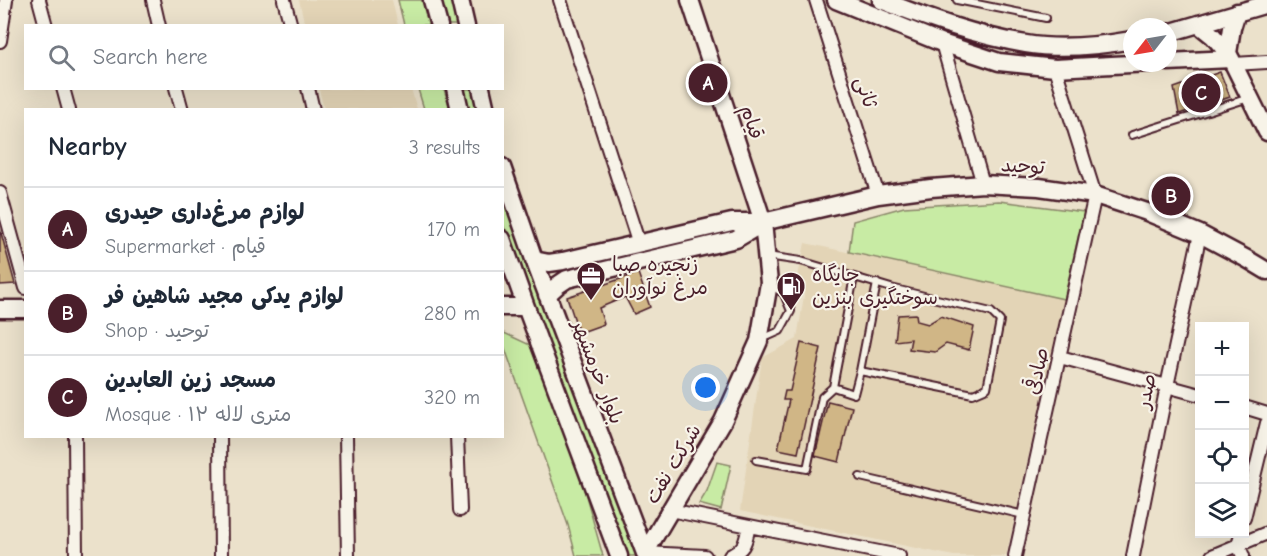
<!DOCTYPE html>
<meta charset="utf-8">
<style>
:root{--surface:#fff;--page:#f6f6f7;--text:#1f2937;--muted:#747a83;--line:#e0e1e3;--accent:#4a1f2b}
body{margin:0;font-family:"Comic Neue","Playpen Sans Arabic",sans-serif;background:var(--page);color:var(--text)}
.controls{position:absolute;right:18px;bottom:18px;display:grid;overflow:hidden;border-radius:0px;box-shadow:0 6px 24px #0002}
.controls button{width:54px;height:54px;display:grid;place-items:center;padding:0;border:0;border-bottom:2px solid var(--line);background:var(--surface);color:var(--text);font:30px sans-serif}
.compass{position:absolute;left:1123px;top:18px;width:54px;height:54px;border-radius:50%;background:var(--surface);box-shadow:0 6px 24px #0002;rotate:239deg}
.you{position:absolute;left:706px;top:388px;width:21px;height:21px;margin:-15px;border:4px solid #fff;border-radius:50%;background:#1a73e8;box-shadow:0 0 0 9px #1a73e833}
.badge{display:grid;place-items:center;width:39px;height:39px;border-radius:50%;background:var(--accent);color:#fff;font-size:20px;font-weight:700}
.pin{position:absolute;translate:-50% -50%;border:3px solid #fff;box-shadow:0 2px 6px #0006}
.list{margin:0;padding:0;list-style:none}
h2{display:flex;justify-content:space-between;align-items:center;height:78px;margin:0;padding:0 24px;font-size:26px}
h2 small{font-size:20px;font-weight:400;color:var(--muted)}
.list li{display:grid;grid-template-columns:39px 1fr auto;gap:18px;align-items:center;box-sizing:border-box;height:84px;padding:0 24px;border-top:2px solid var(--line)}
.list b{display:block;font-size:22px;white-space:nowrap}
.list p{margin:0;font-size:20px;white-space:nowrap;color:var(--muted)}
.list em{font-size:20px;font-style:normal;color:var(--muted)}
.icon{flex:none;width:33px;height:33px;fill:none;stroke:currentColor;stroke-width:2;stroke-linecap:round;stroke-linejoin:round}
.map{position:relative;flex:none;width:1267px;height:556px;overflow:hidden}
.search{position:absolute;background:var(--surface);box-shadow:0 6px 24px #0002;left:24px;top:24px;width:480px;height:66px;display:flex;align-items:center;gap:15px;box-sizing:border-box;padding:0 21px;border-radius:0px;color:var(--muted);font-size:22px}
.panel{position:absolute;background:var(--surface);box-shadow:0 6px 24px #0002;left:24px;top:108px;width:480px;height:330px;border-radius:0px}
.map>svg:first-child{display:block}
.built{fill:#e3d4b6}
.green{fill:#c8eba4;stroke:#898568;stroke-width:1.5}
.building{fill:#d0b686;stroke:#4a1f2b;stroke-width:1.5}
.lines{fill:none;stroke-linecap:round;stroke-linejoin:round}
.lane-casing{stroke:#4a1f2b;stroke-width:10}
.street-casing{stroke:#4a1f2b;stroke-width:16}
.secondary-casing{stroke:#4a1f2b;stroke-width:21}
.lane{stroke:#f7f3e8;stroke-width:6}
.street{stroke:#f7f3e8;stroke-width:12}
.secondary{stroke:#f7f3e8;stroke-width:16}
.labels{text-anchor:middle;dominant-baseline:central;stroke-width:4.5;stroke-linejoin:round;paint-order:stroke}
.street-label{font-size:20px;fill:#4a1f2b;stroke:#f7f3e8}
.poi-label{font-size:20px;fill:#4a1f2b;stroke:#f7f3e8;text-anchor:start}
</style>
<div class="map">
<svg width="1267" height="556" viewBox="0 0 1267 556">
<rect width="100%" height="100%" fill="#ebe1cb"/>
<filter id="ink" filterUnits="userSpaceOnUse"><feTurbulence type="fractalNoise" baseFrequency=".0167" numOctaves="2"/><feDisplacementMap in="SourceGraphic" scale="12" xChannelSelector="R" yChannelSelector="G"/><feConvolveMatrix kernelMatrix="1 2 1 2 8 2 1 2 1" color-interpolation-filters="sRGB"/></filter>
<g filter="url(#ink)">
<!-- built -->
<path class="built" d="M299,0H392L398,25H305Z
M319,89H411L417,109H324Z
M805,243L1064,299L1006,556H954L740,511L762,358L797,339L806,283L797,281Z"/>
<!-- green -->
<path class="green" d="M398,0H424L429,25H404Z
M438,0H455L461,25H445Z
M418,89H444L450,109H424Z
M461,89H475L480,109H466Z
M502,186L637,556H625L530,305L503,224Z
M999,201L1084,212L1064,299L849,252L853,221L904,207Z
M502,332L530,345L577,464L603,556H576L568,525L503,343Z
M717,462L731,465L721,510L699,504L707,491Z"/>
<!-- building -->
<path class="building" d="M1220,72L1230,97L1179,114L1174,88Z
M0,229L15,284L0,285Z
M638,273L650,307L634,314L625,297L599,308L604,324L579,333L567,297Z
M916,314L917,321L928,324L941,316L974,327L969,350L946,344L935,352L909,349L911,339L895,341L898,315Z
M801,343L821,348L798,453L778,449L789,400H783L785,391H790Z
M828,401L852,407L839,462L815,456Z"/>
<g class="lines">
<!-- lane casing -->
<g class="lane-casing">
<path id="lane" d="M957,0L1046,18
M1132,135L1249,98
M767,256L801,261L891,288L991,312L1000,321L987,388L973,394L860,371
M854,277L833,387L854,394L860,371L877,283
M762,339L780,331L791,311L784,294L771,285
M756,460L807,469L822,397L833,387
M860,477L1024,515"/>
</g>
<!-- street casing -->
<g class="street-casing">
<path id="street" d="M39,0L46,26
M153,0L159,26
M284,0L291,26
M560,0L639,244
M816,0L878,195
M0,41L6,0
M942,43L983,184
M1234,64L1267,62
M63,88L69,110
M176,88L182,110
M308,88L313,110
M0,193L26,288
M1060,357L1200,395
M1244,407L1267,414
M75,436L76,556
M220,436L221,556
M346,436L348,556
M457,436L460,510
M670,510L899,556
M1244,518L1267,423
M1241,534L1238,545L1243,556
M645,553L705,556
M730,556C746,548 745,542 749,526
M1015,556L1095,195L1055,68
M1133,556L1167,386L1200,234
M1212,556L1267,533"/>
</g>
<!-- secondary casing -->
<g class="secondary-casing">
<path id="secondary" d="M432,0L439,26
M460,0L466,26
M836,0L942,43L999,62L1055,68L1150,63
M881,0C927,18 976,36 1026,44C1061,50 1098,46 1132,40
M1198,24L1213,36L1228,53L1267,132
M1168,33L1267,4
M1228,53L1232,28L1237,12
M1168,62L1231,59
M455,88L460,110
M481,88L486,110
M502,167L536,265L646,556
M502,239L526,307L619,556
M534,260L549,263L563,261L732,222H763L878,195L931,188L983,184L1039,187L1095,195L1147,212L1200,234L1247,259L1267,271
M547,295L558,285L567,279L736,239L763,223
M502,307H526
M0,309H26
M645,553L723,421L759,341L769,283L763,222L690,0"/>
</g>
<!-- lane -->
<use href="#lane" class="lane"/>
<!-- street -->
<use href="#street" class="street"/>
<!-- secondary -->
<use href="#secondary" class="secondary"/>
</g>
</g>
<!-- icons -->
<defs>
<g id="office-pin" transform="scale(1.5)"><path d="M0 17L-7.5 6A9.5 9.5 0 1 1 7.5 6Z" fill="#4a1f2b" stroke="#f7f3e8"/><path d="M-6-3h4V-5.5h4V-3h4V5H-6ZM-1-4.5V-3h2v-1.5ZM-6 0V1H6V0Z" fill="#fff"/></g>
<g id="fuel-pin" transform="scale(1.5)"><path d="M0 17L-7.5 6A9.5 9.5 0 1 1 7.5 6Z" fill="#4a1f2b" stroke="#f7f3e8"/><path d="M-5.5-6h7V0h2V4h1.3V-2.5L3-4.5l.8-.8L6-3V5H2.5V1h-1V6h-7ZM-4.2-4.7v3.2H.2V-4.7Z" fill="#fff"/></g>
</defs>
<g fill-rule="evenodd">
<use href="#office-pin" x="591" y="276"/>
<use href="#fuel-pin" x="791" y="286"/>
</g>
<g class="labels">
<!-- street labels -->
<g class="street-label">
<text transform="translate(866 92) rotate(72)">ثانی</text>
<text transform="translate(752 122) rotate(72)">قیام</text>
<text transform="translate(1023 166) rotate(4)">توحید</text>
<text transform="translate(1037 371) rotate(-77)">صادقی</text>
<text transform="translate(598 372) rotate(69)">بلوار خرمشهر</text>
<text transform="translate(1146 391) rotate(-78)">صدر</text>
<text transform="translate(673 464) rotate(-59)">شرکت نفت</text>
</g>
<!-- poi labels -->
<g class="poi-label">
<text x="612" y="264">زنجیره صبا<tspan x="612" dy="23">مرغ نوآوران</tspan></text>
<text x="812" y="274">جایگاه<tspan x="812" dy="23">سوختگیرى بنزین</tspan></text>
</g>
</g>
</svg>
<div class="controls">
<button>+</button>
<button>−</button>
<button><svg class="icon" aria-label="locate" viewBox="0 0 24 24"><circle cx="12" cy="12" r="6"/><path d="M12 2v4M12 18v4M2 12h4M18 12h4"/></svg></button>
<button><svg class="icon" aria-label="layers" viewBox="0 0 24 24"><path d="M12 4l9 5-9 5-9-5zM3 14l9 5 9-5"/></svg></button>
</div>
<svg class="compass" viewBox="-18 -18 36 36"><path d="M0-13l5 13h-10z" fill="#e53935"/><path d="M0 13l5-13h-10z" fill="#747a83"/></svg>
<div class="you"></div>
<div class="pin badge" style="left:708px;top:83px">A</div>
<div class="pin badge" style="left:1171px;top:196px">B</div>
<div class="pin badge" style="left:1201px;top:93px">C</div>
<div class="search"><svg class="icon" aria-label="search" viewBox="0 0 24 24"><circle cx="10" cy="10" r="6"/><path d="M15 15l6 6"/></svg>Search here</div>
<section class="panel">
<h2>Nearby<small>3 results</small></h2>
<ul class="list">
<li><span class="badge">A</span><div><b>لوازم مرغ‌داری حیدری</b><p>Supermarket · قیام</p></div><em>170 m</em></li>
<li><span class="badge">B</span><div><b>لوازم یدکی مجید شاهین فر</b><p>Shop · توحید</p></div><em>280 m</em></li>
<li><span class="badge">C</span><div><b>مسجد زین العابدین</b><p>Mosque · ۱۲ متری لاله</p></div><em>320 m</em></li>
</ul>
</section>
</div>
